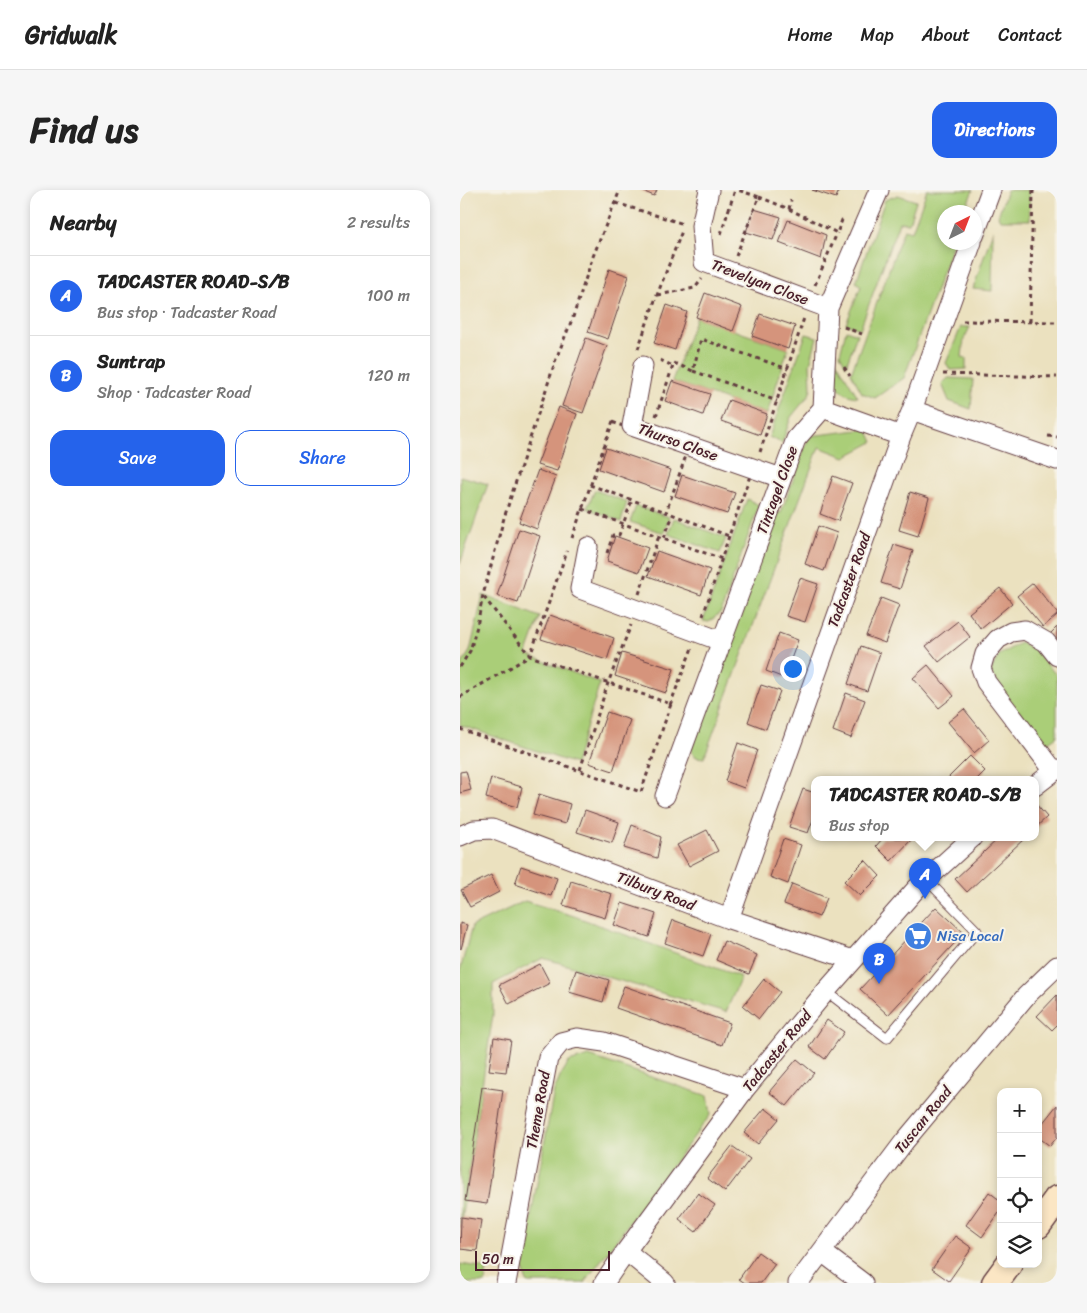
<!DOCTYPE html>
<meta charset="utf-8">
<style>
:root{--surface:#fff;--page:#f6f6f6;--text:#222;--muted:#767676;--line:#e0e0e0;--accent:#2563eb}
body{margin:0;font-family:Sriracha,sans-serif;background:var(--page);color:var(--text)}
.controls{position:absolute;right:15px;bottom:15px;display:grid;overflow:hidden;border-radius:10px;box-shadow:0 2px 8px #0003}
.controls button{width:45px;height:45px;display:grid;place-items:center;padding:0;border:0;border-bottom:1px solid var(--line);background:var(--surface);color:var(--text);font:25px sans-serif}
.compass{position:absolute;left:477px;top:15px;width:45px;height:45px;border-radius:50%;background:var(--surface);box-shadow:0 2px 8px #0003;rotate:42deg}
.scale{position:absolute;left:15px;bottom:12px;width:135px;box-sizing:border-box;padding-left:5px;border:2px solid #4a1f2b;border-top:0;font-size:14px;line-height:18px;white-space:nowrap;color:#4a1f2b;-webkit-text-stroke:4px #f7f3e8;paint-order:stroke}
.you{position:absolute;left:332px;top:478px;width:18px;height:18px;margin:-12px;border:4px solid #fff;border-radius:50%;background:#1a73e8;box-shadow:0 0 0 8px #1a73e833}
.badge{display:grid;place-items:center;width:32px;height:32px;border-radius:50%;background:var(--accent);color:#fff;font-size:16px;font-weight:700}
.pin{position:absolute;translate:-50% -41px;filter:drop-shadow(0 1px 2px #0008)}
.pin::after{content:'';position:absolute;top:26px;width:18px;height:15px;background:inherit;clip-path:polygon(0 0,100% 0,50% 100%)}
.popup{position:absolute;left:351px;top:586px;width:228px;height:65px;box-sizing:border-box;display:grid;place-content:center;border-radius:10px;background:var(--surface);filter:drop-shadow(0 1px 4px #0005);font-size:16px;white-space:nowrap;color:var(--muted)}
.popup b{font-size:19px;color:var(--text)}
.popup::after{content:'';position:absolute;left:50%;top:100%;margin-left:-10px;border:10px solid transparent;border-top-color:var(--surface)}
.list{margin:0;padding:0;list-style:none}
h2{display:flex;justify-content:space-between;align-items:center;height:65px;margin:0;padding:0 20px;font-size:21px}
h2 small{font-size:16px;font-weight:400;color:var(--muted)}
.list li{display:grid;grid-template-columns:32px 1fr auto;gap:15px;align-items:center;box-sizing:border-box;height:80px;padding:0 20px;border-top:1px solid var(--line)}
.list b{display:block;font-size:19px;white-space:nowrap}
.list p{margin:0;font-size:16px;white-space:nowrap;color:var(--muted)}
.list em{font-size:16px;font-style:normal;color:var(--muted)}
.actions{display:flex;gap:10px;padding:15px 20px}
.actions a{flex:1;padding:11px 0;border:1px solid var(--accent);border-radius:15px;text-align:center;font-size:18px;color:var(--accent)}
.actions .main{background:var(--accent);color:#fff}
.icon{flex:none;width:28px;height:28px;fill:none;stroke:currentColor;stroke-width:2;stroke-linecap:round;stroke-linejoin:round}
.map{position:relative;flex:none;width:597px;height:1093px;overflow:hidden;border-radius:15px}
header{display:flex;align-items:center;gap:30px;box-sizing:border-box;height:70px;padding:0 25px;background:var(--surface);border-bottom:1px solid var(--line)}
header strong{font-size:24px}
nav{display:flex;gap:28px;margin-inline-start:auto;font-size:18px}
.intro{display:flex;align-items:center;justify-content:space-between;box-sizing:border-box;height:120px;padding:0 30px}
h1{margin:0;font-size:35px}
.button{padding:12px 22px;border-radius:15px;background:var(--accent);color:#fff;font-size:18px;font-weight:700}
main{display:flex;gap:30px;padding:0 30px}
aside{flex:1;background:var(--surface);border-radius:15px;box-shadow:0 2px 8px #0003}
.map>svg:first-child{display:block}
.green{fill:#aace78;stroke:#7a7652}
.building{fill:#d5947b}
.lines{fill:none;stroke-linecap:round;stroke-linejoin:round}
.lane-casing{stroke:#623c41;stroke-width:11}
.street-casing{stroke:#623c41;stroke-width:21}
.secondary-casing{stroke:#623c41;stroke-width:29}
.path{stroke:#623c41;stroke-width:3;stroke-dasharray:4 4;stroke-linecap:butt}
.lane{stroke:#fff;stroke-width:9}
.street{stroke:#fff;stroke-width:19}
.secondary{stroke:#fbe6c4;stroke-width:26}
.labels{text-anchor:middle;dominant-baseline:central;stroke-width:4;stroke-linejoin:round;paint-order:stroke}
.street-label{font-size:15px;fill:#4a1f2b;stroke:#f7f3e8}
.shop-label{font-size:15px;fill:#366cbe;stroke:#f7f3e8;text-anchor:start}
</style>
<header>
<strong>Gridwalk</strong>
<nav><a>Home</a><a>Map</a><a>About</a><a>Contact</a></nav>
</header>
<div class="intro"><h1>Find us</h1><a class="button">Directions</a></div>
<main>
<aside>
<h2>Nearby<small>2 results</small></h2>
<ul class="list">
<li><span class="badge">A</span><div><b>TADCASTER ROAD-S/B</b><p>Bus stop · Tadcaster Road</p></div><em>100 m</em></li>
<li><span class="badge">B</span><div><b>Suntrap</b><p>Shop · Tadcaster Road</p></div><em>120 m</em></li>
</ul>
<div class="actions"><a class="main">Save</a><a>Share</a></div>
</aside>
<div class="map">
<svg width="597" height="1093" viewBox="0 0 597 1093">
<rect width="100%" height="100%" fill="#f7f3e8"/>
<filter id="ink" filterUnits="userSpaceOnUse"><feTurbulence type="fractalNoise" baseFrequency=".02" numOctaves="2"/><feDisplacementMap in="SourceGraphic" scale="10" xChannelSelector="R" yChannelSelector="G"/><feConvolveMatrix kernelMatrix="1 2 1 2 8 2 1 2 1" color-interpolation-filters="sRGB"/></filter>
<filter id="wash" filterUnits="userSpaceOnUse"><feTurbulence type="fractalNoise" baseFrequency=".0096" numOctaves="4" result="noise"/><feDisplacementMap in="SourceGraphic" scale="20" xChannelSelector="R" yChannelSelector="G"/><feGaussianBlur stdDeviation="1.12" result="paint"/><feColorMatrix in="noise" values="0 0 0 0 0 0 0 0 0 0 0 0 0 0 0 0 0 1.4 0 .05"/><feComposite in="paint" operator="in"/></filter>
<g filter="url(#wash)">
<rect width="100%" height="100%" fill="#ebe1bf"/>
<!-- green -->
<path class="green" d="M467,0H513L504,22H484V52L493,53L444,188L415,208L402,203L391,183L444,39L452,41Z
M547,0H569L570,30H540L538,26Z
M438,5L456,11L449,33L439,32L400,139L386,134L401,96L396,92L425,10Z
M533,40L532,101L513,99Z
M236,127L328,159L307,224L212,191Z
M501,137H510L504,149L502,167L506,168V179L490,180L486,173Z
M386,140L397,144L386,176L380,164Z
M346,144L357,147L350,174L351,199L349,205L331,227L322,253L309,247Z
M374,167L398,207C385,206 380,200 373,190Z
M488,188L513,189L511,219L489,211L482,194Z
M407,239L413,252L385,267L359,257L244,568L236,567L231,560L315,322L321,323L349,246Z
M0,286L28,294L0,374Z
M135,300L167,312L161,332L127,318Z
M287,309L299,315L261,422L249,432L243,431Z
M176,316L209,327L204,343L170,332Z
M214,328L266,348L260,363L208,344Z
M23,405L80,427L67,463L70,466L140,493L115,574L0,535V477L10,461Z
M560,453L573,458L597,486V546L587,553L574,547L530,482L539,465Z
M65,711L114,726L281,787L266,822L83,768L33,794V825L0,1037V781L12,736Z
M129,866L248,906L251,924L124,1093H68L66,1089L62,1075L94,901L101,885L109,872Z
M0,1074L27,1078L25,1093H0Z"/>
<g id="blocks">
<!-- building -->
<path class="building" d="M180,0H197L194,6Z
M352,0H379L376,8Z
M294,19L321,27L313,50L286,42Z
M328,30L366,45L361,69L319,53Z
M149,79L169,86L148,149L128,142Z
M245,103L282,117L273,141L236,127Z
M207,115L227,122L215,160L194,153Z
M300,124L335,136L328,159L292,146Z
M126,148L147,156L123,223L102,216Z
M212,191L250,204L243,225L205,211Z
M269,210L307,224L300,245L261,231Z
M99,217L117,224L97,281L77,275Z
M146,258L211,280L204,302L139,279Z
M78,280L96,287L77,339L59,332Z
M222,285L275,303L267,324L215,306Z
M373,286L392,293L378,331L360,324Z
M450,302L469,308L458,346L439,340Z
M358,336L377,343L364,381L345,374Z
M59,339L80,346L58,413L37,406Z
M155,346L188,358L179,382L147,371Z
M434,355L453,361L440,399L421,393Z
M197,361L250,380L241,405L188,386Z
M340,388L358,394L345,432L326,426Z
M573,393L597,423V425L583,437L557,406Z
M540,398L552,413L521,439L509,423Z
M421,408L439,415L425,453L406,446Z
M90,425L154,448L147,470L81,449Z
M498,431L510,447L479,472L466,456Z
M597,437V455L589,445Z
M319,443L338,450L324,488L306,481Z
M401,456L420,463L407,501L388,494Z
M162,463L214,479L206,503L155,486Z
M468,475L494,506L479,518L453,488Z
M301,495L320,501L306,539L288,532Z
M386,503L405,510L391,548L373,541Z
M504,519L529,550L514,563L488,532Z
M147,522L170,530L153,581L129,573Z
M278,553L297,560L284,598L265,591Z
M510,566L525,581L516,590H486Z
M6,581L11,600L0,603V582Z
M31,588L62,597L57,617L26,608Z
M343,599L355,603V624L348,643L329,637Z
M79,604L110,614L105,634L73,625Z
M575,613L587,627L575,638Z
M125,620L159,632L152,653L117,642Z
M172,635L201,647L197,668L164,658Z
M247,640L258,661L229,676L217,655Z
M423,648H453L431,671L416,656Z
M539,648H565L507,702L495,689Z
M323,649L341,655L328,694L310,687Z
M405,670L420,686L400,706L384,691Z
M61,676L97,688L91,706L55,694Z
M31,685L39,702L10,717L1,700Z
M111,691L152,704L145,728L103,715Z
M332,694L367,708L359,727L324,714Z
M162,713L196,724L189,747L154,735Z
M476,717L504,743L428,825L400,799Z
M213,730L251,744L243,766L205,753Z
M0,733L7,735L1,759L0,758Z
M264,751L297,765L289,784L256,770Z
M80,774L90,793L49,814L39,795Z
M116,780L149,790L143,812L109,802Z
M304,789L320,802L299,829L283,816Z
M164,796L270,833L262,855L156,818Z
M597,805V835L592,840L577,826Z
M367,830L384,842L365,869L349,857Z
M34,847L51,850L46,882L29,880Z
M337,869L354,883L327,916L309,902Z
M22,897L43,900L27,1014L5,1011Z
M597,915V947L590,956L578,947V939Z
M305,918L319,929L298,954L284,943Z
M272,956L290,969L265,1002L247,988Z
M529,1002L541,1011V1020L522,1047L506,1035Z
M238,1003L255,1015L236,1042L219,1029Z
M1,1027L21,1030L17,1061L0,1059Z
M495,1046L512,1058L489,1091L472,1079Z
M298,1062L315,1074L301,1093H285L279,1089Z"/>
</g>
</g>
<g filter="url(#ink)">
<use href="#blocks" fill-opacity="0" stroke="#623c41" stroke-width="1"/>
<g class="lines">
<!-- lane casing -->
<g class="lane-casing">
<path id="lane" d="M366,801L427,848L517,741L467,690"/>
</g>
<!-- street casing -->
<g class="street-casing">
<path id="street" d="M249,0L241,36L244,72L368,118
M514,46L531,0
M183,176L172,236L321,288
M363,218L441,246
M452,220L597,270
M128,357L120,399L261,451
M594,581L526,492L521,478L525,464L538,449L551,442L565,440L586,452L597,466
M575,596L597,579
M205,606L336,249L363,218L368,118L419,0
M0,646L14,640L32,639L269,729L393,770
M269,729L441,246L452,220L512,52
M166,1061L205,1093
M362,1062L403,1093
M46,1093L88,868L101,852L117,848L144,852L285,899
M144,1093L166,1061L285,899L366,801L457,698L512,648
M338,1093L444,952L566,806L597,776"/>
</g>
<!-- secondary casing -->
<g class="secondary-casing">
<path id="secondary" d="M578,1035L597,1009
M535,1093L549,1074"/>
</g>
<!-- path -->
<path class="path" d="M299,7L329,19L331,10
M156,13L224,34
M329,19L377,43L382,30L386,29
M261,44L275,0
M276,66L299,7L278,0
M355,95L377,43
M198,105L235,98L242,89
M503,131L597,132
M570,132L573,0
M384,137L402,144
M178,159L194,113L222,41
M200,170L213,176
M384,177L390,186
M233,181L317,211
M483,184L597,187
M196,226L214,173L233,181L241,149L328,179
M152,232L291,283L269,346L206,322L228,260Z
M588,246L597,247
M300,262L344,128
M130,295L206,322
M122,319L262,369
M112,348L153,231
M204,348L213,325
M147,363L153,345H159L172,310
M179,404L199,346
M243,426L269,346
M0,477L10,461L17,436L23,405L44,328L96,169L113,127L132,69L160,0
M0,507L70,466L23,406
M210,515L232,458
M0,539L181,602L211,514L70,466L107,361
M120,580L148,493L171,435"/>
<!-- lane -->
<use href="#lane" class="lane"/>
<!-- street -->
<use href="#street" class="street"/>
<!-- secondary -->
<use href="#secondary" class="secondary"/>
</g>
</g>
<!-- icons -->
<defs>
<g id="supermarket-disc" transform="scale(1.4375)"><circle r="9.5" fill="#3f7fe0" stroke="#f7f3e8"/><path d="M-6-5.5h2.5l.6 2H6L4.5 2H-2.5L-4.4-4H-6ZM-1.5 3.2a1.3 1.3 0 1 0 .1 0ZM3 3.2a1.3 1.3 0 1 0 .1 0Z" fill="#fff"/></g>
</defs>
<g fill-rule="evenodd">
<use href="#supermarket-disc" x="458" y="746"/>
</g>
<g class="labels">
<!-- street labels -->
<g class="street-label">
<text transform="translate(300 92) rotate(21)">Trevelyan Close</text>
<text transform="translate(218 252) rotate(20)">Thurso Close</text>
<text transform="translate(317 300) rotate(-70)">Tintagel Close</text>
<text transform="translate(389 390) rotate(-70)">Tadcaster Road</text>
<text transform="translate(196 701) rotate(21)">Tilbury Road</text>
<text transform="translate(317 861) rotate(-51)">Tadcaster Road</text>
<text transform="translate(78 920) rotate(-80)">Theme Road</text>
<text transform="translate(463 930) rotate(-51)">Tuscan Road</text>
</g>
<!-- shop labels -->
<g class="shop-label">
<text x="477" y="746">Nisa Local</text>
</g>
</g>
</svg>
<div class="controls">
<button>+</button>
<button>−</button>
<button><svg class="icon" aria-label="locate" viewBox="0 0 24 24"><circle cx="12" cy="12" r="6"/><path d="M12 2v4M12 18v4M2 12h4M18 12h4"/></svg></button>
<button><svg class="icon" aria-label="layers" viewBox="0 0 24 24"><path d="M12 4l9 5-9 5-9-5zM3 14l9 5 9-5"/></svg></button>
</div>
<svg class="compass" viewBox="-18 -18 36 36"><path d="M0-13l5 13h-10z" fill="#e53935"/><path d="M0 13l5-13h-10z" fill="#767676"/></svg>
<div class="scale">50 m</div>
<div class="you"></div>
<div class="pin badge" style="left:465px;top:709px">A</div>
<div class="popup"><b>TADCASTER ROAD-S/B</b>Bus stop</div>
<div class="pin badge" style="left:419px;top:794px">B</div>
</div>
</main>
